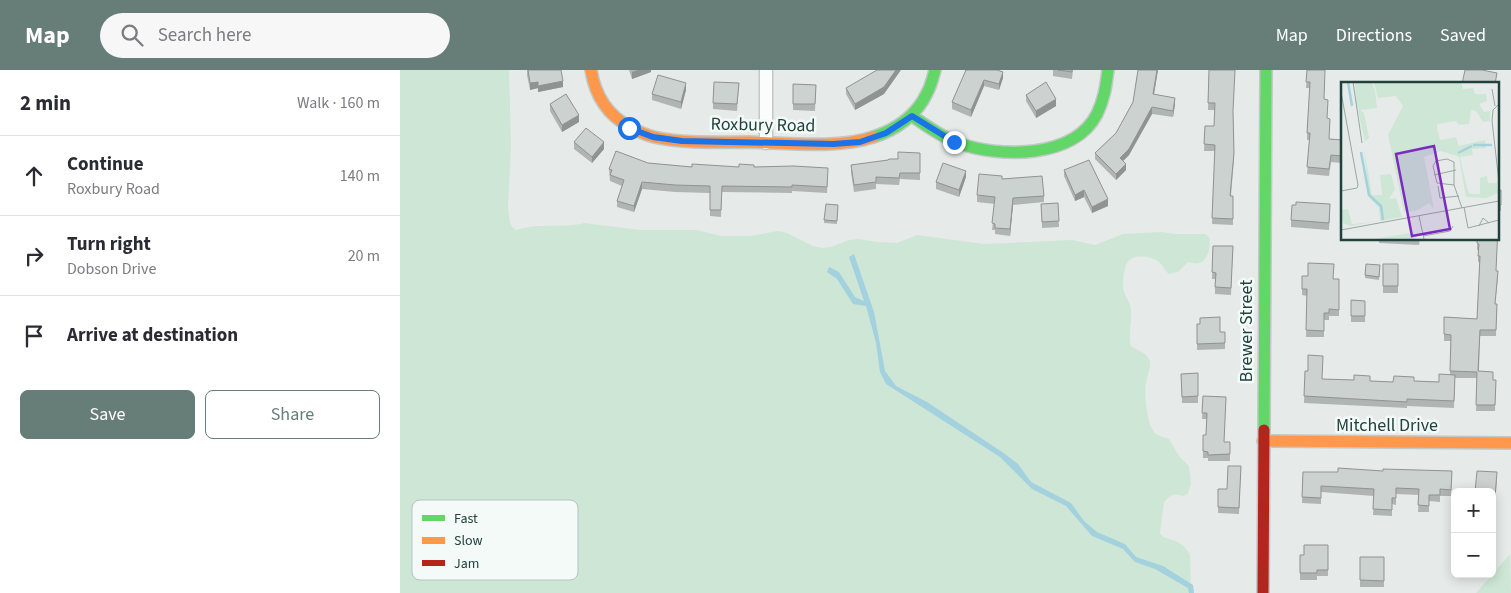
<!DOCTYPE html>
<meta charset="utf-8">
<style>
:root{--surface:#fff;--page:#f7f7f7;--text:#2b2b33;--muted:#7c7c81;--line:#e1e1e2;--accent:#667d78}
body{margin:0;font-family:"Source Sans 3",sans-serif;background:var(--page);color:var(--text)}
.controls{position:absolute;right:15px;bottom:15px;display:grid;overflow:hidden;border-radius:8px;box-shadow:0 2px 12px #0003}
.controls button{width:45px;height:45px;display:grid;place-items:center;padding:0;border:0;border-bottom:1px solid var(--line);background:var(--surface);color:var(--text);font:25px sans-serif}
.stop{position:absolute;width:15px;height:15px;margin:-11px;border:4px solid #1a73e8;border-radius:50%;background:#fff}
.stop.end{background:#1a73e8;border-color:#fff;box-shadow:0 1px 5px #0008}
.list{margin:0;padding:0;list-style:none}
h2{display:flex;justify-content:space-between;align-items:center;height:65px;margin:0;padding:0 20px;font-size:21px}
h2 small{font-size:16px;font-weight:400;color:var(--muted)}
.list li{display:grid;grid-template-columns:32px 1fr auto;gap:15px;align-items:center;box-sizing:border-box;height:80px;padding:0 20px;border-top:1px solid var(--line)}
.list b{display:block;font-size:19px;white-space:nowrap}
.list p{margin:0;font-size:16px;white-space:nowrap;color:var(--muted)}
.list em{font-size:16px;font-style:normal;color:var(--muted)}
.actions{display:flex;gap:10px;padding:15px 20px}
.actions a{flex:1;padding:11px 0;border:1px solid var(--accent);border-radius:8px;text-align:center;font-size:18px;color:var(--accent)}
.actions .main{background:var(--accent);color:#fff}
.icon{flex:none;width:28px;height:28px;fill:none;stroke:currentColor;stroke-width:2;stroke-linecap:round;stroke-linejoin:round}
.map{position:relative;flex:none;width:1111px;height:523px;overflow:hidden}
header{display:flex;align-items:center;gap:30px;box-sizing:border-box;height:70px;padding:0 25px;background:var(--accent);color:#fff}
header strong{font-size:24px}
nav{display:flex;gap:28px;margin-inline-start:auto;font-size:18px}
.search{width:350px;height:45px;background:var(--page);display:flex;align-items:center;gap:12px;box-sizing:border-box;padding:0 18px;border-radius:28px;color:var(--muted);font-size:19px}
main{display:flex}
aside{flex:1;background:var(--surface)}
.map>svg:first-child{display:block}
.green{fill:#cee6d6}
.water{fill:#a3d1dd}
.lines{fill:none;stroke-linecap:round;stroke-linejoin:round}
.street-casing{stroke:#c3c8c6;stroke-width:15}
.fast-casing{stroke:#c1c9c6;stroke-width:14}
.slow-casing{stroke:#c1c9c6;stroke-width:14}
.jam-casing{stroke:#c1c9c6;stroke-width:14}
.street{stroke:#fbfcfc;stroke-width:12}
.fast{stroke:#63d668;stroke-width:11}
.slow{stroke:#ff974d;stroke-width:11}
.jam{stroke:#b3261e;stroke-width:11}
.wall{fill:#afb5b3}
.shaded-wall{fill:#8f9392}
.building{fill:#ccd2d0;stroke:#8f9392}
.route{stroke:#1a73e8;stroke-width:6}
.labels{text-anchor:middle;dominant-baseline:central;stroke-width:5;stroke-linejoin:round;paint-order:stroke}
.street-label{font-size:18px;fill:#21423b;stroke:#f4faf7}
.inset-river{fill:none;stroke:#a3d1dd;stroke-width:2.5}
.inset-road{fill:none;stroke:#97a7a3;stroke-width:1}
.view{fill:#7b2cbf;fill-opacity:0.15;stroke:#7b2cbf;stroke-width:2.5}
.inset-edge{fill:none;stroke:#21423b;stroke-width:2.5}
.key{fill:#f4faf7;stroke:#b5c3bf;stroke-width:1}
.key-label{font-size:14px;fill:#21423b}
</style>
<header>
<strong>Map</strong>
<div class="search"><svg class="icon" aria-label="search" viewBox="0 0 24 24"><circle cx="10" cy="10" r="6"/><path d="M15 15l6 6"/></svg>Search here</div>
<nav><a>Map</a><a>Directions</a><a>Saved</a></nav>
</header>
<main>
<aside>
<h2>2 min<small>Walk · 160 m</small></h2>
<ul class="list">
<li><svg class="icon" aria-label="ahead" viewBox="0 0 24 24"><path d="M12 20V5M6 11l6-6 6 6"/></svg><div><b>Continue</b><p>Roxbury Road</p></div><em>140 m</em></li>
<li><svg class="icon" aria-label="right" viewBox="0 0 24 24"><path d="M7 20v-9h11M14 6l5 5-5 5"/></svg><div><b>Turn right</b><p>Dobson Drive</p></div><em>20 m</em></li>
<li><svg class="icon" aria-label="arrive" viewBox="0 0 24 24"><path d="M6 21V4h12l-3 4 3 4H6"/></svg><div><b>Arrive at destination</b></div></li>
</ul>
<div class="actions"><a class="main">Save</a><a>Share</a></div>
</aside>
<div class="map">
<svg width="1111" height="523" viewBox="0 0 1111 523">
<rect width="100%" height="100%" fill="#e6ebe9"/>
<!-- green -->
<path class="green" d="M0,0H109L111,75L108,138L110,153L112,157L116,160C124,158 132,156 140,156C156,155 168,157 184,153L241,160H297L321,166H349L378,161L387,163L413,176L422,178L431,177L449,170L458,169L478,172L497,173L517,165L584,174L672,170L695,175L723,164L761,162L776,164H805L809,167C811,175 809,189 800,193C797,194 792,193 788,192L778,202L769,204C764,200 763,195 759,192C752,186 732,183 727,193C724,198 723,210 723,216C723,225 731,232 731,241C732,253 728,264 731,276C735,279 744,282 747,286C754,294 747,304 746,313C744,324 747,355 755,363C758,366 764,367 769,369L779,386L789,396L791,414L788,423L784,426C773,423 772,424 764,432L760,463L763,467C774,470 785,473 790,485L791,523H0Z
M1110,484L1111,523H1076Z"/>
<!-- water -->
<path class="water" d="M454,184L474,242L485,301L496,316L527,332L605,384L618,394L631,412L671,433L684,451L697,462L725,474L736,487L763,496L793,515L794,523H789L788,518L755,499L735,492L723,479L692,466L666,436L632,419L600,387L486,314L480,302L476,273L466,236L453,234L437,209L427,202L429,197L439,202L455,227L464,231L449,187Z"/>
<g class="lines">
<!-- street casing -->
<g class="street-casing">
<path id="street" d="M366,0V73"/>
</g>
<!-- fast casing -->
<g class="fast-casing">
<path id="fast" d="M512,46C527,56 541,67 558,73C599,88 674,89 697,44C704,30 706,16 708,0
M473,67C496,60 517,45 527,23C531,16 533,7 535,0
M864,360L866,0"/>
</g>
<!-- slow casing -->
<g class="slow-casing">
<path id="slow" d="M191,0C195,25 207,45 230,57C237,61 246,65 254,67C285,74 318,72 349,72C386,73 439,79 473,67
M863,371L1111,373"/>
</g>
<!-- jam casing -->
<g class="jam-casing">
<path id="jam" d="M863,523L864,360"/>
</g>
<!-- street -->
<use href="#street" class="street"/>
<!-- fast -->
<use href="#fast" class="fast"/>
<!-- slow -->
<use href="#slow" class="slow"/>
<!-- jam -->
<use href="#jam" class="jam"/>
</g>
<!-- wall -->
<path class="wall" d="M127,0L163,17L138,22V18L130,20L127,5Z
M229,0H251V2L232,9Z
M565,0H597L603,8L599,20L584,16L571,47L552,39V32L565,2Z
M653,0H673L672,9L653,6Z
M738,0H758L754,24L775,34L773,47L752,44L729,85L723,91L726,100L716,110L695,89V83L716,63L733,32Z
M809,0L833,46L834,89L831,126H833V155L812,154L815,81H804L805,56H814L815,40H808Z
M907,0L924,29L927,49L929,69L942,70V93L931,92L929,106L907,104L910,70H907V63L910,18H906Z
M339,13L337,41L313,39V33Z
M393,14L416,15L415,41L393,40Z
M446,18L484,24L455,40L446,24Z
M286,20L281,39L252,30V24Z
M626,25L656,36L636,48L626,31Z
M150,34L179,52L162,62L150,41Z
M174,72L204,79L192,93L174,79Z
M520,83V110L500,109L499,115L476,114V119L454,122L451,102V95L498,89Z
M248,93L292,97H354L428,105L427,123L392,121V123L322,122L321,147L310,146V123L275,122L242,119L234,142L217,137V131L222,116L210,111L209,99Z
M664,100L708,136L692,143L684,127L675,131L664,106Z
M566,107L559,127L536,119V112Z
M602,109L644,126V132L613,135L610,166L595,164V160H592L595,134L577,132V125Z
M1097,120H1101V141H1097Z
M658,133L659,157L642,158L641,134Z
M426,134L438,135L437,154L424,153Z
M930,141L929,160L891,157V150Z
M979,169H1020L1019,175L979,173Z
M1077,169L1096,201L1098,207L1095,234H1097L1096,266H1080L1079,301L1093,310H1096L1095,341H1076L1077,308H1055L1054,338L1007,336V338L904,333L905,301H908L922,309L993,312L1014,311L1039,312L1050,305L1051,271H1044V247L1077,249L1080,192H1078V180H1077Z
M813,176H833L831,225L815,224V209H812Z
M983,194H998V223H983Z
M980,195L979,210L965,208V205Z
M933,209H939V246H929V250H924V267H906L907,226L902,225V219Z
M951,230L965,231V252H951Z
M797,254L820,262H825V279L797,280Z
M798,303V333H782L781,304Z
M803,326L824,372H830V391H808V388H803V365H806L807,349H802Z
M841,396L839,444L818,443V419H827Z
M983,401H1052L1051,426H1040V432L1029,431V442H1018L1019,425L996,424V435L992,434V446L973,445L974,426L921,422V434L902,433L903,402H938Z
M1097,409L1095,434L1092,433V422Z
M928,475V506H917V510H900V485H904Z
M960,487H984V517H960Z"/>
<!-- shaded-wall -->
<path class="shaded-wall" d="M238,0H251V2L232,9V2Z
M496,0H501L484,24L455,40V34Z
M757,0H758L753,30V24Z
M603,2V8L599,20V14Z
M584,10V16L571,47V40Z
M163,11V17L138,22V16Z
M138,12V18L130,20V13Z
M286,13V20L281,39V32Z
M775,28V34L773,47V41Z
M656,29V36L636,48V41Z
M752,37V44L729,85L720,94V88Z
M179,45V52L162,62V55Z
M204,72V79L192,93V87Z
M726,94V100L716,110V104Z
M566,101V107L559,127V120Z
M242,112V119L234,142V136Z
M684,120V127L675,131V125Z
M613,128V135L610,166V159Z
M708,129V136L692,143V137Z"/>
<!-- building -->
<path class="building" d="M128,0H161L163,11L138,16V12L130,13Z
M477,0H496L484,17L455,34L446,18Z
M566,0H597L603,2L599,14L584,10L571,40L552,32Z
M658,0H672V2Z
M738,0H757L753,24L775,28L773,41L752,37L729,79L720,88L726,94L716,104L695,83L716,63L733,32Z
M809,0H835L833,41L834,83L830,126H833V149L812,148L815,75L804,74L805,56H814L815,33H808Z
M907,0H925L924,29L928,30L927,48L930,49L929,69L942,70V86L931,85L929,99L907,97L910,63H907L910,12H906Z
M1065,0H1082L1097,3L1095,14H1062Z
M258,5L286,13L281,32L252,24Z
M314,12L339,13L337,34L313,33Z
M646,12L656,29L636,41L626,25Z
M393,14L416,15L415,34H393Z
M166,24L179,45L162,55L150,34Z
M186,58L204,72L192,87L174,72Z
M216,81L248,93L292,97V94L339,97V94L354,95V97L393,96L428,98L427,117L392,115V117L322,116L321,140H310V116L275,115L242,112L234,136L217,131L224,110L210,105L212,100L209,99Z
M498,82L520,83V103H500L499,108L476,107V112L454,115L451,95L488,90L489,89H498Z
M689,90L708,129L692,137L684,120L675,125L664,100Z
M543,93L566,101L559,120L536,112Z
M579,104L602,106V109L642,106L644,126L613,128L610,159L595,158V154L592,153L595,127L577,125Z
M1097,120H1101V135H1097V136Z
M896,132L930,134L929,153L891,150L892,135H896Z
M658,133L659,151L642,152L641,134Z
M426,134L438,135L437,151L424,150Z
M1097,156H1098L1096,201H1098L1095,234H1097L1096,260H1080L1078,301L1093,302V310H1096L1095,335H1076L1077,302L1050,301L1051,265L1044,264V247L1077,249L1080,186H1078L1079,174L1077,173V169H1097Z
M813,176H833L831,218L815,217L816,203L812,202Z
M908,193L934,194L933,209H939V240L929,239V243H924V261L906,260L907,219H902V206H908Z
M966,194L980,195L979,207L965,205Z
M983,194H998V216H983Z
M951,230L965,231V246H951Z
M820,247V262H825V273L797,274V254H800V248Z
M908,285L923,286L922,309L954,310V305L970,306V311L993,312L994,306L1014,307V311L1039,312V304L1055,305L1054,331L1007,329V332L904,326L905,301H908Z
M798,303V326L782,327L781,304Z
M803,326L826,327L824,372H830V384L808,385V382L803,381V365H806L807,343H802Z
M828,396H841L839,438L818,437V419H827Z
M938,398L983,401V399L1052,401L1051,420L1040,419V425H1029V436L1018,435L1019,419L996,418V428H992V440L973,439L974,419L921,416V428L902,427L903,402H938Z
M1077,401L1097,402L1095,427H1092V422H1075Z
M904,475H928V500H917V503H900V485H904Z
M960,487H984V511L960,510Z"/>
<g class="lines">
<!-- route -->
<path class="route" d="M229,58L253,67L282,71L433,74L460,72L486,63L512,46L554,72"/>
</g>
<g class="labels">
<!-- street labels -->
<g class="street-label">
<text transform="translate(363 55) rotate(1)">Roxbury Road</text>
<text transform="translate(846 261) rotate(-90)">Brewer Street</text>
<text x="987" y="355">Mitchell Drive</text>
</g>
</g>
<!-- overview -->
<g transform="translate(941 12)">
<rect width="158" height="158" fill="#e6ebe9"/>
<path d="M14,0H31L34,9L36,26L19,28L23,31L28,56L24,59L15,21ZM33,0H120L122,7L132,6L134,12H145L146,19L138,22L143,30L149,29V39L142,40L135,29L130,28L128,42L118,43L115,39L96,42V46L99,58L115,55L118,64L144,58L145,66L131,67L132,73L119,75L126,106L129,112H139V96L146,94L147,101H156L157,111L145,116L125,115L118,75L100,69L83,75L93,127L88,121L75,129L63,130L47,53L62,24L55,14L37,16ZM23,65L31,113H41L39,93L50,92L54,107L48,117L55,116L61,135L39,139L38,126L28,115ZM7,127L11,142L33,140L9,144L2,141L0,128ZM69,151L74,157H34Z" fill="#cee6d6"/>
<path class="inset-river" d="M7,0L11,24M132,63H151M20,70L28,113L40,124L42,138M117,71L131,64"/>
<path class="inset-road" d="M12,0L21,61M151,7L154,24M0,10L17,103L16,106L0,109M158,22L152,28L151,39L158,100M93,93L115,88M113,103L96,101L92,84L95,79L106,77L113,80V103L121,126M97,104L99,116L118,114M123,125L127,146L158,138M78,134L83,157M138,144L142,136L148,141M0,148L158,119M82,154L109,149L112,144"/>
<path class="view" d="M93,64L109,147L71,154L55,72Z"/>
<rect width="158" height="158" class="inset-edge"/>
</g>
<!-- legend -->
<rect x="12" y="430" width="166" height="80" rx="8" class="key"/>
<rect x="22" y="445" width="23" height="6" fill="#63d668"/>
<rect x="22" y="467" width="23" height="7" fill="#ff974d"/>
<rect x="22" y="490" width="23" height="6" fill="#b3261e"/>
<g class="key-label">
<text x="54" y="453">Fast</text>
<text x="54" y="475">Slow</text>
<text x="54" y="498">Jam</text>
</g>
</svg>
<div class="controls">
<button>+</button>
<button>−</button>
</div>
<div class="stop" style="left:229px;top:58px"></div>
<div class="stop end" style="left:554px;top:72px"></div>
</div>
</main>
